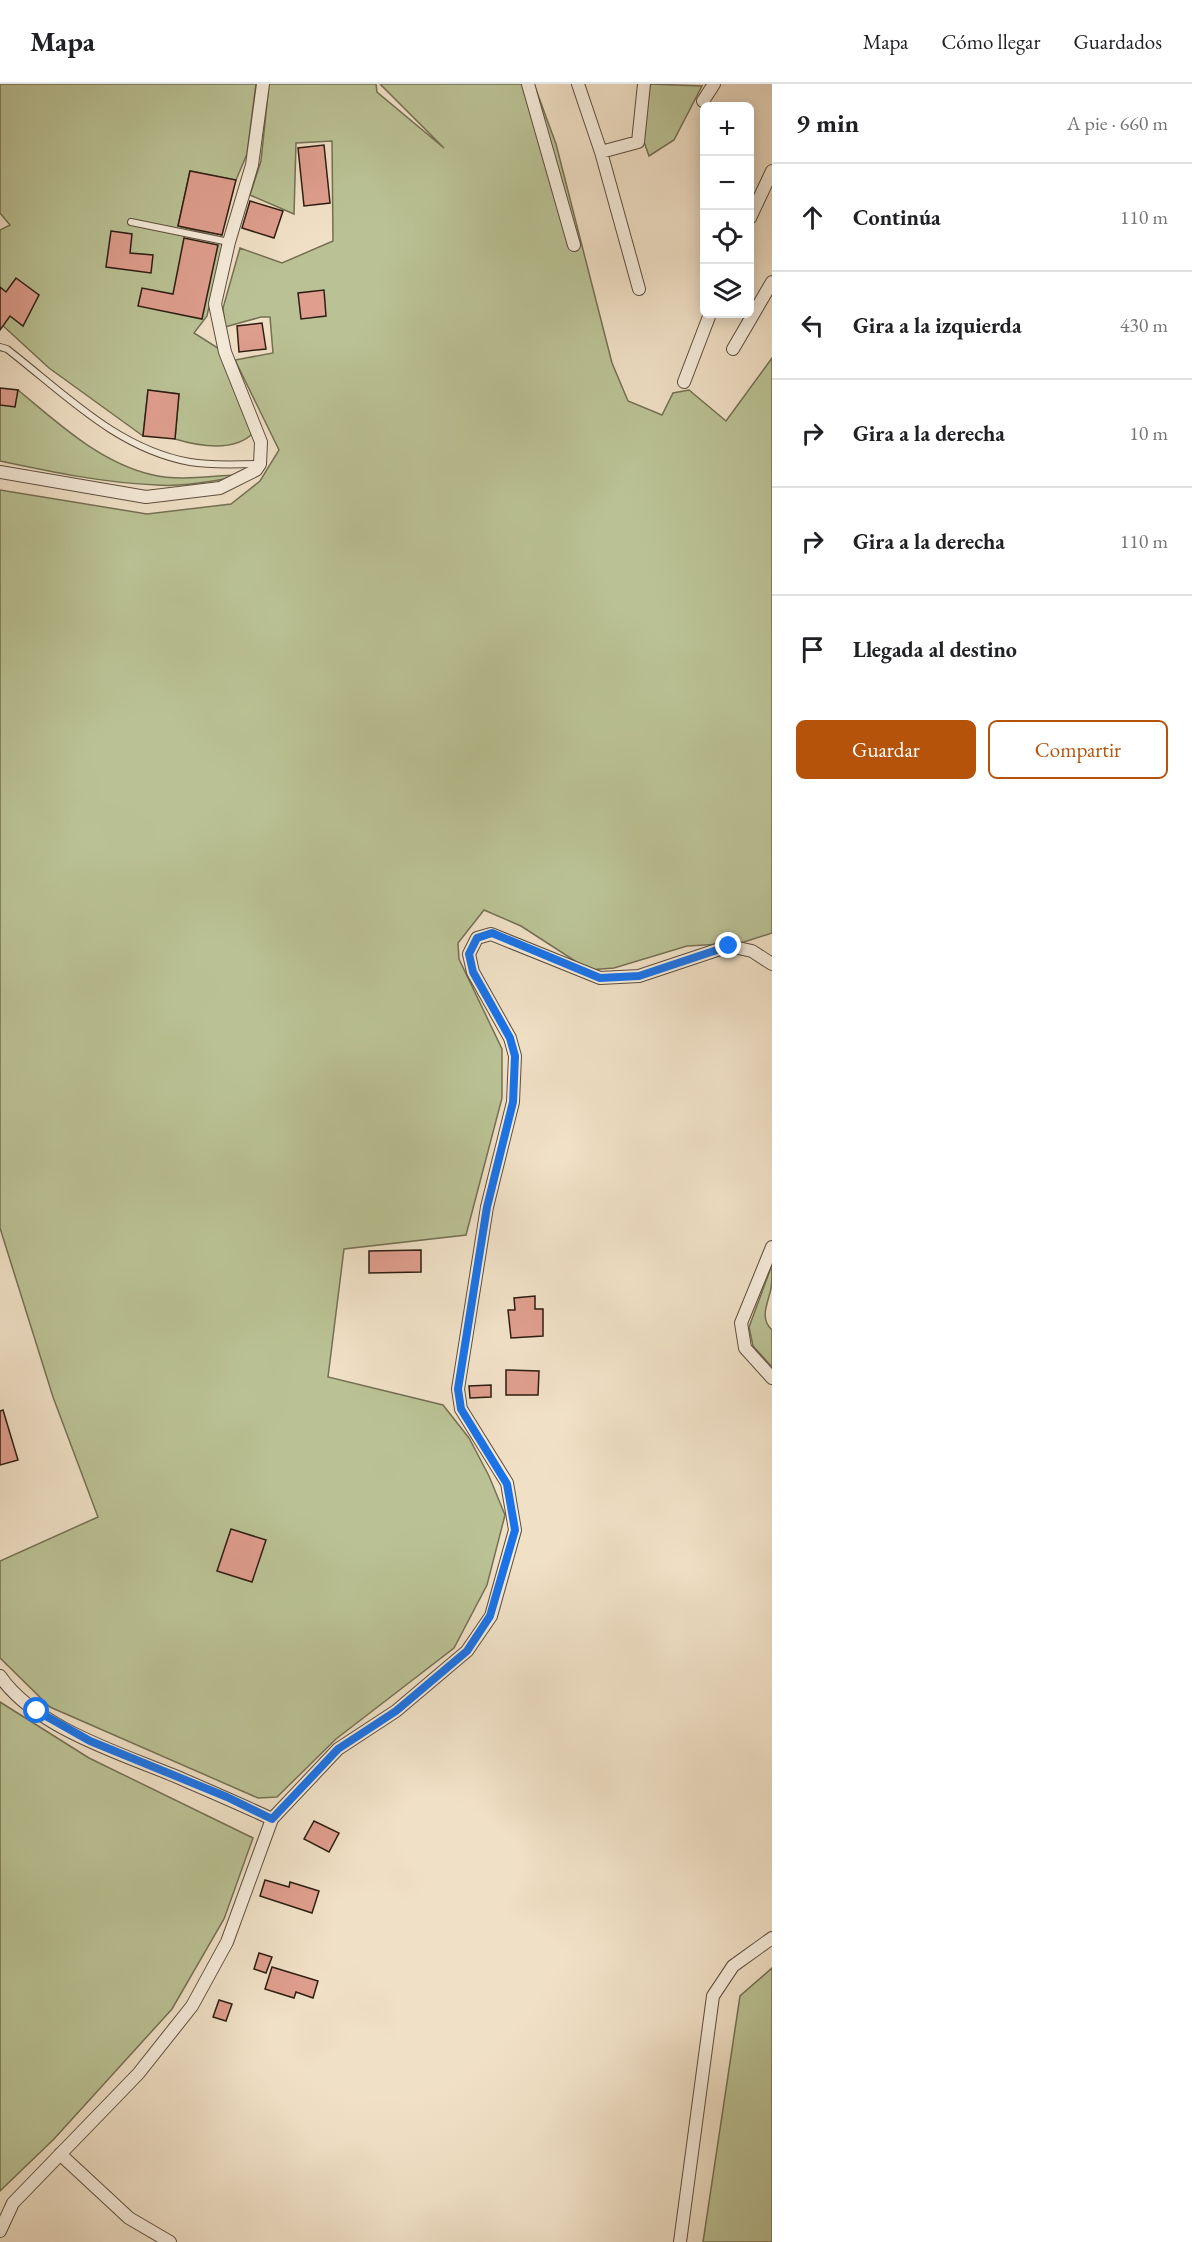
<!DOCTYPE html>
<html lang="es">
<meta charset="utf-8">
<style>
:root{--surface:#fff;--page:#f6f6f6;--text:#202124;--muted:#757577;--line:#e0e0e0;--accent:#b45309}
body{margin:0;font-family:"EB Garamond",serif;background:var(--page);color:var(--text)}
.controls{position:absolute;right:18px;top:18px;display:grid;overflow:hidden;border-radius:9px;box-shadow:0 3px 15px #0003}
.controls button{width:54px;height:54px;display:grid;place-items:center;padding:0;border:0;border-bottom:2px solid var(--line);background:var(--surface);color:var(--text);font:30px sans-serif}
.stop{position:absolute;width:18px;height:18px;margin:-14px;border:4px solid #1a73e8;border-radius:50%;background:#fff}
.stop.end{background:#1a73e8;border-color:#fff;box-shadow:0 2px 6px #0008}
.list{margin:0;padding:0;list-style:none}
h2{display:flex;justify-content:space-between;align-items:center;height:78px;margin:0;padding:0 24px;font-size:26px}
h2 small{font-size:20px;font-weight:400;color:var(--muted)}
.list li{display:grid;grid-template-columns:39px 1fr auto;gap:18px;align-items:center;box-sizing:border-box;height:108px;padding:0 24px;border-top:2px solid var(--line)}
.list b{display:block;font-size:22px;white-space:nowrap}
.list em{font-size:20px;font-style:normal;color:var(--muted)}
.actions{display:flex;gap:12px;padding:18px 24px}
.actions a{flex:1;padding:14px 0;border:2px solid var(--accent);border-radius:9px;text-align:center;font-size:21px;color:var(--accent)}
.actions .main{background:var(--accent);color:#fff}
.icon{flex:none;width:33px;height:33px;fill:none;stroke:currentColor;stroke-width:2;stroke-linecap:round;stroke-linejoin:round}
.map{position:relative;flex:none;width:772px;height:2158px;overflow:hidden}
header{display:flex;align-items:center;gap:36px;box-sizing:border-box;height:84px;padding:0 30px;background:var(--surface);border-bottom:2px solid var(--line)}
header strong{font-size:28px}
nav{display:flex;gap:33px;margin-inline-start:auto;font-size:21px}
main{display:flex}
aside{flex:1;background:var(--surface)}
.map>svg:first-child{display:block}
.green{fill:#bac295;stroke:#747053;stroke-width:1.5}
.building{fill:#df9e8e;stroke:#2d1e11;stroke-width:1.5}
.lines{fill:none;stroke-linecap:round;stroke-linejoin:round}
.lane-casing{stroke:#5e4e3e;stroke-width:8}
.street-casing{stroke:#5e4e3e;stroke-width:14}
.lane{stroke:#f5ebda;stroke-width:6}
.street{stroke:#f5ebda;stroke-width:12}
.route{stroke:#1a73e8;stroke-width:8}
</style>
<header>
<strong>Mapa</strong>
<nav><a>Mapa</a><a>Cómo llegar</a><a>Guardados</a></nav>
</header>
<main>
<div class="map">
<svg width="772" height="2158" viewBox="0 0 772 2158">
<rect width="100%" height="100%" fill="#f0e0c6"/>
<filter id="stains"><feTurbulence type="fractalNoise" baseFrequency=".00333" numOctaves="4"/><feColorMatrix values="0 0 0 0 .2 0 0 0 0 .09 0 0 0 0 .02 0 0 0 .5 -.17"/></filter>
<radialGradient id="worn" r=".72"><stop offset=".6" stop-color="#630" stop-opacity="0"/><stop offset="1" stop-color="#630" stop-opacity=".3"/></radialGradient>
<!-- green -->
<path class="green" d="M0,0H256L247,70L236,96L190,87L178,142L224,154L207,232L194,249L221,266L254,348C235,369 198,362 175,355L179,310L148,306L143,352L49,284L0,239V146L10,141L0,129Z
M269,0H376L377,8L444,64L380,0H534L556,60L612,279L628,317L662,331L673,309L689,306L726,337L772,274V849L741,859L687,862L614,884L589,886L521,842L484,826L458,859L459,875L502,965V1014L466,1151L344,1165L328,1293L443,1321L469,1354L489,1392L505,1431L487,1501L454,1564L336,1655L277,1713L258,1714L50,1623L0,1574V1477L98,1433L53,1313L0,1144V406L147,430L231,420L260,397L279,366L235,276L273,269L270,233H261L225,243L223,224L240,164L282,179L333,157L332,57L296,59L294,130L250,111L261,77Z
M650,0L702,2L674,56L649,72L643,55Z
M18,306C58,339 100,379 153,391C178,397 210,392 236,391L231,394C206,398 181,403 157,401C104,399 52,388 0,377V321Z
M772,1181C772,1189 772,1198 771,1205C768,1219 759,1234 772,1246V1283L753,1262L749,1243Z
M0,1618L89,1674L253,1754L224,1835L172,1925L54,2055L0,2107Z
M772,1884V2158H703L740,1912Z"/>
<!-- building -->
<path class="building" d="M324,61L330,119L304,122L298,64Z
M190,87L236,96L222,151L178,142Z
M250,117L283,127L274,154L242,144Z
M111,147L132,150L130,169L153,171L151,189L106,183Z
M184,154L218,161L202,235L138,222L142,204L173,210Z
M16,194L39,211L23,242L10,232L0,246V203L6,208Z
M324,206L326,232L301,235L298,209Z
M262,239L266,265L239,268L237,242Z
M0,304L18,306L15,323L0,321Z
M148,306L179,310L175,355L143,352Z
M421,1166V1188L369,1189V1167Z
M535,1212V1225H543V1252L511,1254L508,1226H515L514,1214Z
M506,1286L539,1287L538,1311H506Z
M491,1301V1313L470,1314L469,1302Z
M3,1326L18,1376L0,1381V1327Z
M231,1445L266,1456L252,1498L217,1487Z
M314,1737L339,1749L329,1768L304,1755Z
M265,1796L289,1803L290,1798L319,1807L312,1829L260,1812Z
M259,1869L272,1873L266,1889L254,1885Z
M272,1883L318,1897L313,1914L296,1908L294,1914L265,1905Z
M219,1916L232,1920L226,1937L213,1933Z"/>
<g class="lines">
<!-- lane casing -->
<g class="lane-casing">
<path id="lane" d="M131,138L229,158
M0,263L7,265C64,309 117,365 190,378C213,382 237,380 260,380"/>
</g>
<!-- street casing -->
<g class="street-casing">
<path id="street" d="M528,0L574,161
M578,0L601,68L639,205
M703,17L714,0
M601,68L638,58L644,0
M750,134L772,87
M733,265L772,198
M684,298L710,230
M0,388L146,413L220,404L256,386L260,380L261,358L225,268L215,220L229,158L252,81L263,0
M772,1163L741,1239L745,1264L772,1294
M0,1592C35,1643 119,1669 175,1692C207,1706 240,1720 272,1735
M60,2070L129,2134L170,2158
M0,2147L13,2119L138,1990L192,1922L227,1858L272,1735L338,1665L396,1627L467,1567L491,1532L515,1446L507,1399L461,1325L458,1305L487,1123L513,1018L515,972L510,954L473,888L469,870L477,854L491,850L600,894L639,892L729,862L752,867L772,880
M680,2158L713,1912L733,1882L772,1854"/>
</g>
<!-- lane -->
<use href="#lane" class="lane"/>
<!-- street -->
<use href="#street" class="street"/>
</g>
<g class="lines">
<!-- route -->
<path class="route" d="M37,1627L90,1657L227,1713L272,1735L338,1665L396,1627L467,1567L490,1532L515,1446L507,1400L461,1325L458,1305L487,1123L513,1018L515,972L510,954L473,888L469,870L477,854L492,849L600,894L639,892L729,862"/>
</g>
<rect width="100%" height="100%" filter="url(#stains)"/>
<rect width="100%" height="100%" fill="url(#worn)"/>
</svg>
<div class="controls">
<button>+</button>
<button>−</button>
<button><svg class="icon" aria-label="locate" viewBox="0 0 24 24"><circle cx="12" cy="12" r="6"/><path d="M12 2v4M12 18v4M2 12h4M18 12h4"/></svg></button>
<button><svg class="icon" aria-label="layers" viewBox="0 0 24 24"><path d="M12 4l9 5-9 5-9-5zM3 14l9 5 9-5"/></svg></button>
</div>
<div class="stop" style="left:37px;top:1627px"></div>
<div class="stop end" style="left:729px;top:862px"></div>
</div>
<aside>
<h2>9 min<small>A pie · 660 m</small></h2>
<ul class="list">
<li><svg class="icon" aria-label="ahead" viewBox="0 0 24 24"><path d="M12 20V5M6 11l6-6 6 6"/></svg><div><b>Continúa</b></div><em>110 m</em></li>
<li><svg class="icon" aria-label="left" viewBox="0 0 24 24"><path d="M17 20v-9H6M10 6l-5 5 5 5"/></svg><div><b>Gira a la izquierda</b></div><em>430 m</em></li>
<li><svg class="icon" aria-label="right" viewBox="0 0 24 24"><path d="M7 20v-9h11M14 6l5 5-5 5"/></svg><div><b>Gira a la derecha</b></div><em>10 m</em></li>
<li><svg class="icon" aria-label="right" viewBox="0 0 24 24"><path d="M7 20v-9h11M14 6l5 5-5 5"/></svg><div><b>Gira a la derecha</b></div><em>110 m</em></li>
<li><svg class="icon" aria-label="arrive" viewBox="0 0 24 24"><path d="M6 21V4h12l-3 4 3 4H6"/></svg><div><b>Llegada al destino</b></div></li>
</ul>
<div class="actions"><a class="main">Guardar</a><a>Compartir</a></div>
</aside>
</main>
